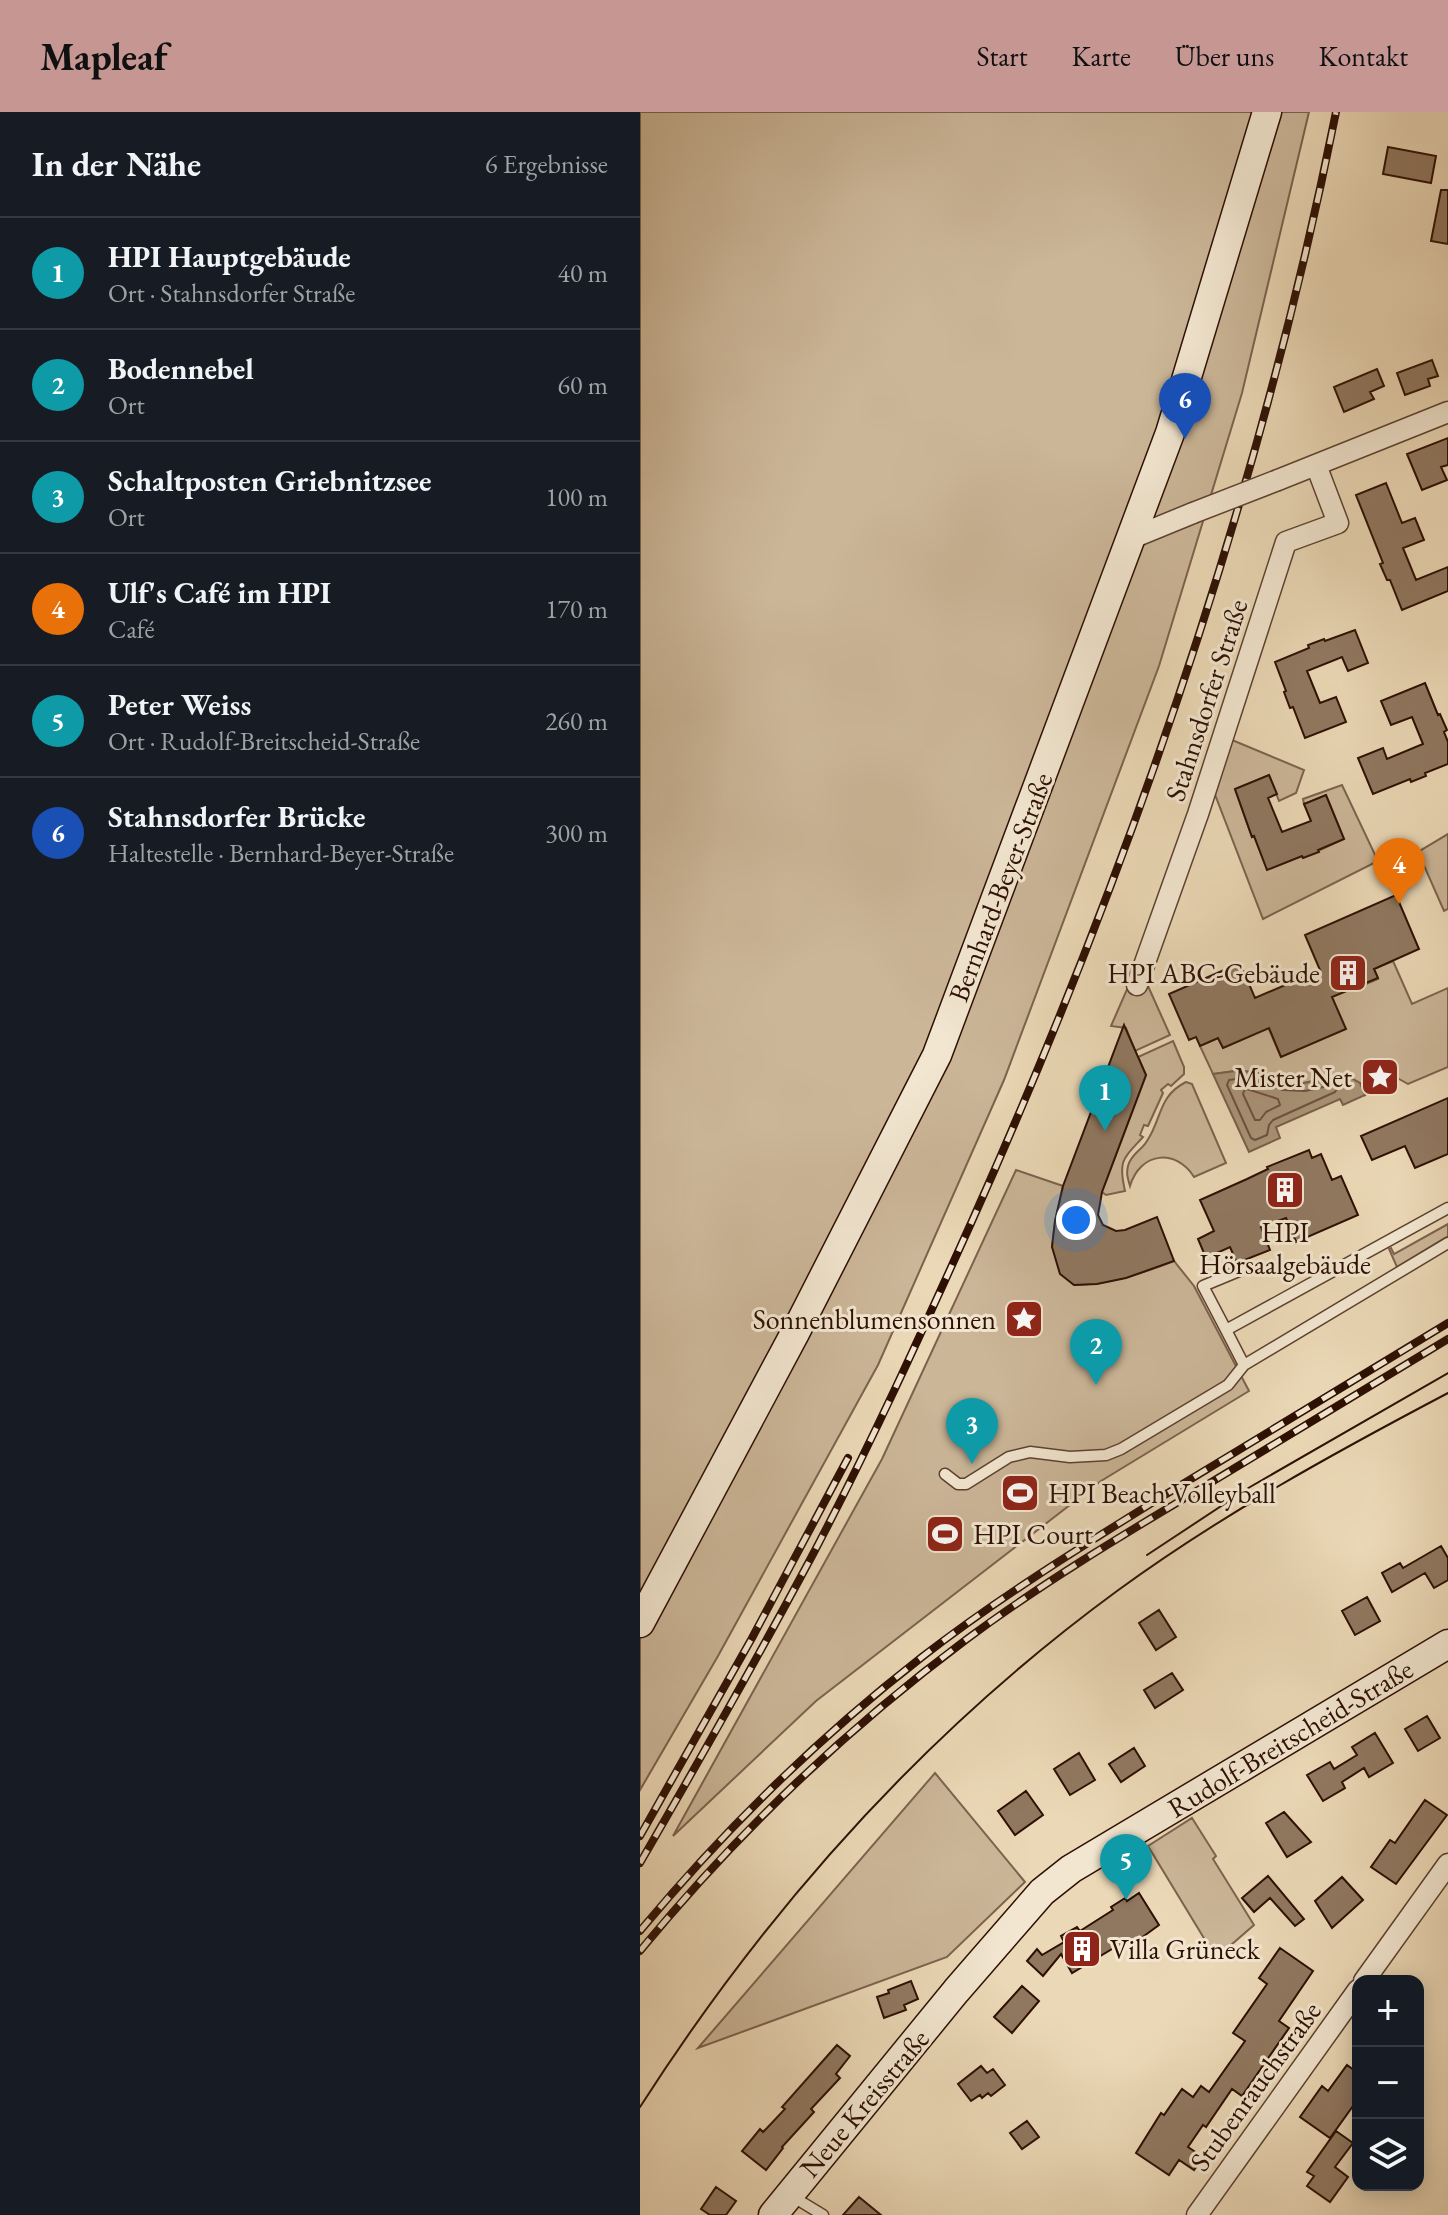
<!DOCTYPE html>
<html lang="de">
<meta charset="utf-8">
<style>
:root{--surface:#171b24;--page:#20242c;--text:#f1f3f6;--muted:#9ea1a6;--line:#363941;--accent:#c59692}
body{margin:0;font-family:"EB Garamond",serif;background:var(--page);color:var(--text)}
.controls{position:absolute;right:24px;bottom:24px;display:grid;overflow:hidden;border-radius:16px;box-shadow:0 4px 20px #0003}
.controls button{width:72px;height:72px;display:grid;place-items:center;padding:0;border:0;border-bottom:2px solid var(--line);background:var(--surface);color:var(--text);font:40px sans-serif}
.you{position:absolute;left:436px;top:1108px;width:28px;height:28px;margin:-20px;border:6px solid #fff;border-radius:50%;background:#1a73e8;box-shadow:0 0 0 12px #1a73e833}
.badge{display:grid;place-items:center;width:52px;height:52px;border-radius:50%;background:var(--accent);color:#fff;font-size:26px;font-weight:700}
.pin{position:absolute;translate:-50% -66px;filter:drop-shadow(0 2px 4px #0008)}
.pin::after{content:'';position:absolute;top:42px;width:28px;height:24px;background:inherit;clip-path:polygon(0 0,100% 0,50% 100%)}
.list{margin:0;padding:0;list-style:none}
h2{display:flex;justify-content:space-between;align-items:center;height:104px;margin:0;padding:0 32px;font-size:34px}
h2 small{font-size:26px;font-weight:400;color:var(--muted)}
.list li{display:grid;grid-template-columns:52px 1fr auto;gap:24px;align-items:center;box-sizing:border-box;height:112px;padding:0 32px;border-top:2px solid var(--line)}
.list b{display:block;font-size:30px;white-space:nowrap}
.list p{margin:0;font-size:26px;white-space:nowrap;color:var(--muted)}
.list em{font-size:26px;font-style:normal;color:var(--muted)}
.icon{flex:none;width:44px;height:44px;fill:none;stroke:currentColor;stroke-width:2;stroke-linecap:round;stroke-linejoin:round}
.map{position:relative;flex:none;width:808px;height:2103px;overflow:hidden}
header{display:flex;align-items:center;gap:48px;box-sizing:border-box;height:112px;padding:0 40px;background:var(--accent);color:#111}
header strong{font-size:38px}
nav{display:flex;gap:44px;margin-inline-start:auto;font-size:28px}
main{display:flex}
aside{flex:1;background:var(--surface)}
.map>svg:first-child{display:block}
.green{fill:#cbb698;stroke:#7c624e;stroke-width:2}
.water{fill:#aa9479;stroke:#785f4a;stroke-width:2}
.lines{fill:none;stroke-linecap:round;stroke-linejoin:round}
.shore{stroke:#6c523e;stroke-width:2}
.building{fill:#907860;stroke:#2d0f03;stroke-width:2}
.lane-casing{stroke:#5c4130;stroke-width:13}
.street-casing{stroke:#5c4130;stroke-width:23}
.secondary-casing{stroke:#2d0f03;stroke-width:31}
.lane{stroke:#f2e6d0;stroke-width:10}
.street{stroke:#f2e6d0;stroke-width:20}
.secondary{stroke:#f2e6d0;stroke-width:28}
.tram{stroke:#2d0f03;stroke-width:2}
.rail-casing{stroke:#2d0f03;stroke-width:8}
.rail{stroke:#f2e6d0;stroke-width:5;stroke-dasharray:15;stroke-linecap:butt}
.street-bridge-casing{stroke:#5c4130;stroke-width:23;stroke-linecap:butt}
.street-bridge{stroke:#f2e6d0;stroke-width:20}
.labels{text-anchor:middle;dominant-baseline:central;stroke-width:6;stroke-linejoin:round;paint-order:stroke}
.street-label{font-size:28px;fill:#2d0f03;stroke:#f2e6d0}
.poi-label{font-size:28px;fill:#2d0f03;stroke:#f2e6d0;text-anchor:end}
</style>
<header>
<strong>Mapleaf</strong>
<nav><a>Start</a><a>Karte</a><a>Über uns</a><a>Kontakt</a></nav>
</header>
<main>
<aside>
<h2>In der Nähe<small>6 Ergebnisse</small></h2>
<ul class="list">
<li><span class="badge" style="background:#0f9aa8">1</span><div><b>HPI Hauptgebäude</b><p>Ort · Stahnsdorfer Straße</p></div><em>40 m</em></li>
<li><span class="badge" style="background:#0f9aa8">2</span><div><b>Bodennebel</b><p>Ort</p></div><em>60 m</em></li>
<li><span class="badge" style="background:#0f9aa8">3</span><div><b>Schaltposten Griebnitzsee</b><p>Ort</p></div><em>100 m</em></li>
<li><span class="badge" style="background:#e8710a">4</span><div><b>Ulf's Café im HPI</b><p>Café</p></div><em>170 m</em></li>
<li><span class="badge" style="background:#0f9aa8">5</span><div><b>Peter Weiss</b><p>Ort · Rudolf-Breitscheid-Straße</p></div><em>260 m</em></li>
<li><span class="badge" style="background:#1a4fb4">6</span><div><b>Stahnsdorfer Brücke</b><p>Haltestelle · Bernhard-Beyer-Straße</p></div><em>300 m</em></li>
</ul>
</aside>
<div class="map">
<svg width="808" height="2103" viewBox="0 0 808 2103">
<rect width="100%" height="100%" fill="#ebd8b6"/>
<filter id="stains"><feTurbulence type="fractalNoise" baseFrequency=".0025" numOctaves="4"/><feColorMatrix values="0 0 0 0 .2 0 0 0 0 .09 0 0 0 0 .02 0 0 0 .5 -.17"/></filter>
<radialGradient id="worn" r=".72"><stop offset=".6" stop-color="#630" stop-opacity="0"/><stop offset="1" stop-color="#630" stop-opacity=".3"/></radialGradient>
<!-- green -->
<path class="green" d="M0,0H669L602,281L519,554L364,968L238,1253L78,1544L0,1678Z
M592,628L664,658L656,681L639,689L629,663L595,677L612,725L614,724L627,757L662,744L663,746L704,727L686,683L664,692L663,687L702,673L738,749L623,807L574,680Z
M808,722V797L804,799L778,740Z
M753,849L772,892L808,876V955L768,972L750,962L725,983L720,971L684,966L664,971L643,970L616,960L595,959L573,962L560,934L578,926L583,936L610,924L624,906L641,945L705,917L688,877L706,869L710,878H712L738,867L734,857Z
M508,874L530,923L495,939L486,916L471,914L488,875L497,879Z
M533,929L544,955V962L531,974L528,972L521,978L523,981L508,1014L504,1013L500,1023L503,1025C483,1047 478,1048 485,1079L466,1083L462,1080L506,963L498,945Z
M546,970L552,972L586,1051L554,1065C536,1036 500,1040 490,1074C488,1067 486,1062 488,1054C491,1042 501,1039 507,1029C522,1007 518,984 546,970Z
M376,1058L423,1074L415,1109L412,1135L434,1173C470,1172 501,1162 534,1149L554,1174L609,1279L461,1369L176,1589L33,1724L242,1347Z
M808,1112V1124L757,1155L749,1137L751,1136L754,1142Z
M295,1661L385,1770L307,1845L58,1936Z
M552,1706L576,1744L573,1747L614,1813L576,1846L508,1734Z"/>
<!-- water -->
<path class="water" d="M595,959L616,960L643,970L664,971L701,964L713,967L720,971L725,983L703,993L700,987L636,1015L640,1026L609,1040L573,962Z"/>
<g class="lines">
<!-- shore -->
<path class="shore" d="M596,967L614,968L643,978L665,979L693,973L697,977L695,980L633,1008L629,1013L627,1023L615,1028L611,1026L587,973L589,968Z
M607,977L638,987L640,993L626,1000L620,1008H615L603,982L604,979Z"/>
</g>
<!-- building -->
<path class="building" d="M748,35L796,44L791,71L743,62Z
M801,78H808V132L791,129Z
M792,248L798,264L788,267L790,274L765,283L757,261Z
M737,257L744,274L730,280L734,287L704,300L694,275Z
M808,326V353L801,355L807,368L782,378L767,342Z
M746,371L762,411L775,406L784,428L763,436L776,468L808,455V479L762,498L750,468H747L740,452L743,451L716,383Z
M715,518L728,551L708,559L702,545L667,559L680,591L696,585L706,610L665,626L653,595L650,596L644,580L646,579L635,550L669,536L668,533L684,527L685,529Z
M785,571L798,603L800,602L807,618L804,620L808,630V652L785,661L786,664L771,670L770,667L733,682L718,646L743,636L747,647L783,632L772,605L751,613L741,589Z
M629,663L637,682L628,686L642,720L671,709L664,692L686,683L704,727L678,738L679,740L663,746L662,744L627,758L614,724L612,725L595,677Z
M756,783L779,837L734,857L738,866L692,885L706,917L641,945L629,916L583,936L578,926L560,934L556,925L549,928L529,882L600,851L615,886L680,858L665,823Z
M484,913L506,963L462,1080L458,1103L463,1113L476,1119L485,1118L517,1105L534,1149L486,1166L457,1172L434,1173L420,1162L412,1135L415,1109L423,1074Z
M808,986V1042L775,1056L765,1034L732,1048L721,1024Z
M669,1038L672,1046L681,1042L692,1068L701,1064L718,1103L656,1130L646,1106L621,1115L630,1138L597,1151L590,1135L566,1146L558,1127L574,1119L560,1088L607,1067L628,1057L627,1055Z
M801,1434L808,1446V1468L794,1476L785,1461L752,1480L742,1461L760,1451L763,1456Z
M727,1485L740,1509L715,1523L702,1499Z
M519,1498L536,1525L516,1538L499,1511Z
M532,1561L543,1578L515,1596L504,1578Z
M787,1604L800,1626L778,1639L765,1617Z
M735,1621L753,1651L729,1665L724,1656L702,1670L705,1676L683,1689L667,1663L690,1650L694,1657L717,1643L712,1635Z
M494,1636L505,1654L481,1670L469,1652Z
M439,1641L455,1668L430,1683L414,1657Z
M386,1679L403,1703L375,1723L358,1699Z
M785,1688L807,1703L756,1772L731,1755L750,1728L755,1731Z
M644,1700L671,1730L647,1745L626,1711Z
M628,1764L664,1807L655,1814L630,1786L614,1800L602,1786Z
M702,1765L723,1788L692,1816L675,1789Z
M499,1781L519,1813L493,1832L492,1829L479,1837L477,1834L432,1861L421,1842L403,1864L387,1849L397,1837L402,1843L424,1830L421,1824L437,1815L440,1819L473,1798L471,1795L485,1786L487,1789Z
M640,1836L673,1859L639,1909L649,1916L602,1984L592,1977L566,2015L563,2013L548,2035L563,2045L554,2058L539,2048L529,2063L496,2041L521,2001L524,2003L542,1977L553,1985L561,1974L569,1980L605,1929L593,1921L627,1872L619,1866Z
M271,1869L278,1887L264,1893L266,1898L244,1906L237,1885L249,1881L248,1878Z
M382,1874L399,1889L372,1921L354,1905Z
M197,1933L210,1944L196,1962L200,1966L171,1997L174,2000L142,2035L143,2036L126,2058L102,2039L120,2017L123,2020L127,2016L145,1997L142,1995Z
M707,1953L718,1961V1987L690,2026L660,2005L682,1974L688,1979Z
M341,1954L347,1961L353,1957L365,1973L351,1984L348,1981L342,1986L340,1983L331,1989L318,1972Z
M387,2009L399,2025L382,2037L370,2021Z
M696,2019L713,2031L695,2055L708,2065L690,2090L667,2074L674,2064L667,2060Z
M76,2075L96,2089L86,2103H70L61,2097Z
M219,2085L241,2103H203Z"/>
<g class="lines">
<!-- lane casing -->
<g class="lane-casing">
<path id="lane" d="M604,1157L563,1174L586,1218L808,1096
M586,1218L604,1253L808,1131
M305,1362L318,1372H326L369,1345L390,1340L430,1345L466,1343L481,1337L588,1273L604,1253
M150,2083L183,2103"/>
</g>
<!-- street casing -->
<g class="street-casing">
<path id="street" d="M638,368L808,300
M492,426L553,401
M497,873L558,702L646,430L698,411L676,353
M724,1869L808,1752
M557,2103L718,1878"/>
</g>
<!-- secondary casing -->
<g class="secondary-casing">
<path id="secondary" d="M0,1511L155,1221L297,943L530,321L627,0
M133,2103L316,1879L402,1780L431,1757L808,1532"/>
</g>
<!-- lane -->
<use href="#lane" class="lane"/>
<!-- street -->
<use href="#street" class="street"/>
<!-- secondary -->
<use href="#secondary" class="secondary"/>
<!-- tram -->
<path class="tram" d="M507,1443L610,1375L808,1261
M0,1995C127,1797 286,1619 477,1479C581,1403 694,1341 808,1281"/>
<!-- rail casing -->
<g class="rail-casing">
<path id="rail" d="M0,1724L112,1526L208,1346
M0,1751C59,1649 117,1547 172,1444C230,1334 281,1222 332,1109C491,754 620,382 696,0
M0,1819C84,1718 178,1626 282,1545C358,1486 441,1435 523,1384C618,1326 713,1269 808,1211
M0,1839C96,1722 205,1618 327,1527C401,1472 481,1424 560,1377C643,1327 725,1277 808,1227"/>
</g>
<!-- rail -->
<use href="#rail" class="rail"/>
<!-- street-bridge casing -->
<g class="street-bridge-casing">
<path id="street-bridge" d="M553,401L638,368"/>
</g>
<!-- street-bridge -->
<use href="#street-bridge" class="street-bridge"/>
</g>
<!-- icons -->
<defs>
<g id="building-square" transform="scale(2)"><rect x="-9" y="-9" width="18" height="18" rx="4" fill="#8f2418" stroke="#f2e6d0"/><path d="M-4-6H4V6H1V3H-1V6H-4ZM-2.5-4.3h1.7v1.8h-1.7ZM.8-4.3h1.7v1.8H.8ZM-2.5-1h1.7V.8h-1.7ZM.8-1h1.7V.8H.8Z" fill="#fff"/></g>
<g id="sight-square" transform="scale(2)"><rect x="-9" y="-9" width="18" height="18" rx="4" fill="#8f2418" stroke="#f2e6d0"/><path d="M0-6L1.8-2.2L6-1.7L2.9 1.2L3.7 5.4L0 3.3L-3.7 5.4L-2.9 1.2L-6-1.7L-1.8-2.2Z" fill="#fff"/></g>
<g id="stadium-square" transform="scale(2)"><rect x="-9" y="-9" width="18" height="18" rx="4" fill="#8f2418" stroke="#f2e6d0"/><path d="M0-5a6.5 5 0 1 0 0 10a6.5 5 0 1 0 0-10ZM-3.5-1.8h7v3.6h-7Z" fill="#fff"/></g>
</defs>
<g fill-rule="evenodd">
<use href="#building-square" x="708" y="861"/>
<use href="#sight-square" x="740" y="965"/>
<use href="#building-square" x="645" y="1078"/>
<use href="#sight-square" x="384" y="1207"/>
<use href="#stadium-square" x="380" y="1381"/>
<use href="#stadium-square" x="305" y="1422"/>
<use href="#building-square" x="442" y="1837"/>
</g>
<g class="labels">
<!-- street labels -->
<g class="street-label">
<text transform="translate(566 588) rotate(-72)">Stahnsdorfer Straße</text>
<text transform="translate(360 775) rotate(-69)">Bernhard-Beyer-Straße</text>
<text transform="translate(650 1626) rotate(-31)">Rudolf-Breitscheid-Straße</text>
<text transform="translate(615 1974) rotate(-54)">Stubenrauchstraße</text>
<text transform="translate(224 1991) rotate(-50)">Neue Kreisstraße</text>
</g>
<!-- poi labels -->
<g class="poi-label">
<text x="680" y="861">HPI ABC-Gebäude</text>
<text x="712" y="965">Mister Net</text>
<text x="645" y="1120" text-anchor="middle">HPI<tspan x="645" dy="32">Hörsaalgebäude</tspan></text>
<text x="356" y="1207">Sonnenblumensonnen</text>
<text x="408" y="1381" text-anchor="start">HPI Beach Volleyball</text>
<text x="333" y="1422" text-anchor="start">HPI Court</text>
<text x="470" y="1837" text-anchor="start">Villa Grüneck</text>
</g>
</g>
<rect width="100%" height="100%" filter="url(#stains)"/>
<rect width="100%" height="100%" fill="url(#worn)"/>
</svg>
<div class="controls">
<button>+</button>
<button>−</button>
<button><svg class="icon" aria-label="layers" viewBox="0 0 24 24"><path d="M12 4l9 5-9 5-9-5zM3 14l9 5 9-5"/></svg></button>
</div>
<div class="you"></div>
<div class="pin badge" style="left:465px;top:1019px;background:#0f9aa8">1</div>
<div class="pin badge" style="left:456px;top:1273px;background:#0f9aa8">2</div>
<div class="pin badge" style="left:332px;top:1352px;background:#0f9aa8">3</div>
<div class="pin badge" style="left:759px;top:792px;background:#e8710a">4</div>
<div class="pin badge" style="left:486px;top:1788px;background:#0f9aa8">5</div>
<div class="pin badge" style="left:545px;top:327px;background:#1a4fb4">6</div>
</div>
</main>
